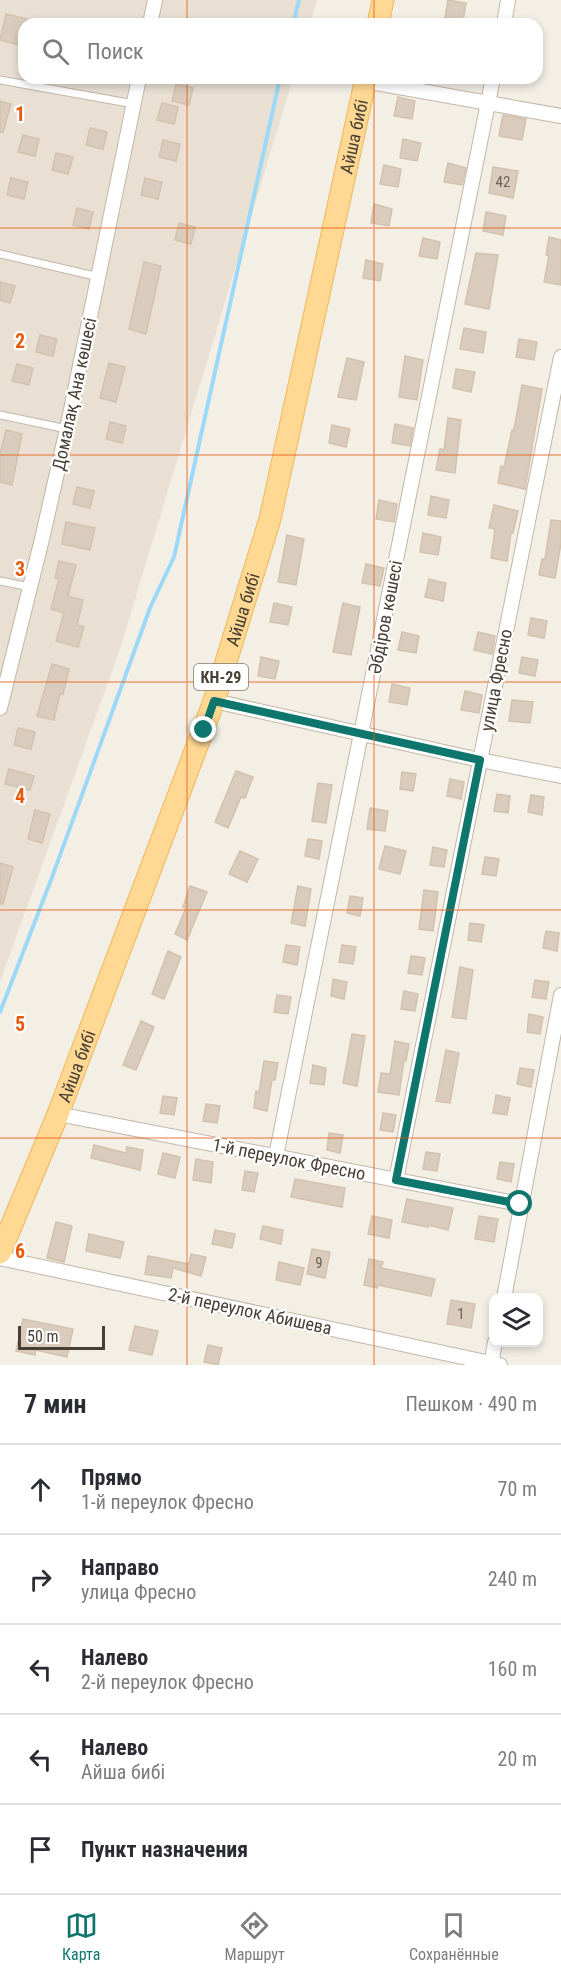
<!DOCTYPE html>
<html lang="ru">
<meta charset="utf-8">
<style>
:root{--surface:#fff;--page:#f2f2f3;--text:#2b2b33;--muted:#7c7c81;--line:#e1e1e2;--accent:#0f766e}
body{margin:0;font-family:"Roboto Condensed",sans-serif;background:var(--page);color:var(--text)}
.controls{position:absolute;right:18px;bottom:18px;display:grid;overflow:hidden;border-radius:12px;box-shadow:0 3px 9px #0003}
.controls button{width:54px;height:54px;display:grid;place-items:center;padding:0;border:0;border-bottom:2px solid var(--line);background:var(--surface);color:var(--text);font:30px sans-serif}
.scale{position:absolute;left:18px;bottom:15px;width:87px;box-sizing:border-box;padding-left:6px;border:3px solid #483f34;border-top:0;font-size:16px;line-height:21px;white-space:nowrap;color:#483f34;-webkit-text-stroke:4px #fff;paint-order:stroke}
.stop{position:absolute;width:18px;height:18px;margin:-14px;border:4px solid #0f766e;border-radius:50%;background:#fff}
.stop.end{background:#0f766e;border-color:#fff;box-shadow:0 2px 6px #0008}
.list{margin:0;padding:0;list-style:none}
h2{display:flex;justify-content:space-between;align-items:center;height:78px;margin:0;padding:0 24px;font-size:26px}
h2 small{font-size:20px;font-weight:400;color:var(--muted)}
.list li{display:grid;grid-template-columns:39px 1fr auto;gap:18px;align-items:center;box-sizing:border-box;height:90px;padding:0 24px;border-top:2px solid var(--line)}
.list b{display:block;font-size:22px;white-space:nowrap}
.list p{margin:0;font-size:20px;white-space:nowrap;color:var(--muted)}
.list em{font-size:20px;font-style:normal;color:var(--muted)}
.icon{flex:none;width:33px;height:33px;fill:none;stroke:currentColor;stroke-width:2;stroke-linecap:round;stroke-linejoin:round}
.map{position:relative;flex:none;width:561px;height:1365px;overflow:hidden}
.search{position:absolute;background:var(--surface);box-shadow:0 3px 9px #0003;left:18px;right:18px;top:18px;height:66px;display:flex;align-items:center;gap:15px;box-sizing:border-box;padding:0 21px;border-radius:18px;color:var(--muted);font-size:22px}
.sheet{height:528px;background:var(--surface)}
nav{display:flex;justify-content:space-around;align-items:center;box-sizing:border-box;height:84px;border-top:2px solid var(--line);background:var(--surface);font-size:16px;color:var(--muted)}
nav a{display:grid;justify-items:center;gap:3px}
nav .on{color:var(--accent)}
.map>svg:first-child{display:block}
.residential{fill:#e9e0d3}
.lines{fill:none;stroke-linecap:round;stroke-linejoin:round}
.stream{stroke:#9cd8f7;stroke-width:4}
.building{fill:#daccbd;stroke:#d3c1ac;stroke-width:1.5}
.service-casing{stroke:#c1b6a7;stroke-width:9}
.minor-casing{stroke:#c1b6a7;stroke-width:16}
.primary-casing{stroke:#efb759;stroke-width:23}
.service{stroke:#fff;stroke-width:7}
.minor{stroke:#fff;stroke-width:14}
.primary{stroke:#ffd994;stroke-width:21}
.route{stroke:#0f766e;stroke-width:8}
.grid{fill:none;stroke:#e8590c;stroke-width:1.5;stroke-opacity:0.55}
.labels{text-anchor:middle;dominant-baseline:central;stroke-width:4.5;stroke-linejoin:round;paint-order:stroke}
.number-label{font-size:15px;fill:#6c6256}
.shield{fill:#fff;stroke:#7f7971;stroke-width:1.5}
.shield-label{font-size:16px;font-weight:bold;fill:#483f34}
.street-label{font-size:18px;fill:#483f34;stroke:#fff}
.grid-label{font-size:20px;text-anchor:middle;font-weight:bold;fill:#e8590c;stroke:#fff;stroke-width:4.5;stroke-linejoin:round;paint-order:stroke}
</style>
<div class="map">
<svg width="561" height="1365" viewBox="0 0 561 1365">
<rect width="100%" height="100%" fill="#f4efe5"/>
<!-- residential -->
<path class="residential" d="M0,0H317L310,24H24V78H293L119,652L0,982Z"/>
<g class="lines">
<!-- stream -->
<path class="stream" d="M293,24L299,0
M0,1012L51,880L150,608L174,557L280,78"/>
</g>
<!-- building -->
<path class="building" d="M448,0L466,3L463,21L445,18Z
M6,14L27,19L26,24H24L20,45L0,40Z
M176,84L193,88L189,105L172,101Z
M398,97L415,101L412,119L394,116Z
M0,101L11,104L3,132H0Z
M162,103L178,107L174,124L157,120Z
M503,115L526,119L522,140L499,136Z
M90,128L107,132L103,149L86,145Z
M23,135L39,139L35,156L18,152Z
M403,139L421,143L417,161L400,158Z
M163,140L180,144L176,161L159,157Z
M56,153L73,157L68,174L52,170Z
M448,163L466,168L462,185L444,182Z
M384,165L401,169L398,187L380,184Z
M493,167L518,171L513,198L489,193Z
M11,178L28,182L24,199L7,195Z
M145,178L162,182L158,199L141,195Z
M374,204L392,209L389,226L371,223Z
M77,208L93,212L89,229L73,225Z
M486,212L506,216L503,235L483,231Z
M179,223L195,227L191,244L175,240Z
M549,237L561,240V285L544,282L549,256L546,255Z
M423,238L440,242L437,259L419,256Z
M476,253L498,255L489,309L465,304Z
M366,260L383,264L380,281L363,278Z
M144,262L161,266L146,334L129,329Z
M0,282L15,286L10,303L0,300Z
M464,328L486,332L483,353L460,349Z
M40,335L57,339L53,356L36,352Z
M519,339L537,342L534,360L516,357Z
M405,356L423,360L417,400L399,397Z
M347,358L364,362L356,400L338,397Z
M109,363L125,367L116,402L100,398Z
M17,364L33,368L29,385L12,381Z
M456,369L475,372L471,392L453,388Z
M522,385L542,389L525,489L498,483L501,466L504,467L512,430H514Z
M448,418L461,420L455,473L436,470L440,449L444,450Z
M110,422L126,426L122,443L106,439Z
M395,424L413,428L410,446L392,443Z
M332,425L350,429L346,447L329,443Z
M6,430L22,434L12,485L0,482V454Z
M77,487L94,491L90,508L73,504Z
M431,496L449,500L446,518L428,515Z
M379,500L397,504L394,522L376,519Z
M494,505L518,511L513,533H511L507,561L491,558L495,529L489,528Z
M551,520L561,521V543L555,578L539,575L542,559H545Z
M66,522L95,528L90,550L62,544Z
M423,533L441,537L438,555L420,552Z
M287,535L304,539L296,585L278,582Z
M59,561L76,565L68,596L83,600L77,625L84,627L78,647L56,641L64,613L51,609L59,579L55,578Z
M366,564L384,568L380,586L362,583Z
M429,579L446,583L443,601L425,597Z
M274,603L292,607L288,625L270,622Z
M343,603L360,607L351,655L333,652Z
M531,618L547,621L544,638L528,635Z
M402,632L419,636L416,653L398,650Z
M478,632L495,636L492,654L474,650Z
M261,657L279,661L275,679L258,676Z
M522,657L538,660L535,676L519,673Z
M52,664L69,669L63,694L60,693L54,720L37,716Z
M392,684L410,688L407,705L389,702Z
M465,691L482,695L479,713L461,710Z
M512,700L533,702L530,723L509,721Z
M18,728L35,732L31,749L14,745Z
M9,769L34,776L30,790L5,784Z
M236,771L253,777L245,798L241,797L228,828L215,822Z
M402,772L416,774L413,791L400,789Z
M450,779L464,782L461,799L447,796Z
M318,783L332,785L326,823L312,821Z
M497,794L510,796L508,813L494,811Z
M531,795L544,797L542,815L528,812Z
M370,808L388,811L385,831L367,829Z
M35,810L50,814L42,843L28,839Z
M308,839L322,841L319,859L305,856Z
M385,846L406,851L400,874L379,869Z
M433,847L447,850L444,867L430,865Z
M240,851L258,859L247,882L229,874Z
M485,857L499,859L496,876L482,874Z
M0,863L13,867L3,904H0Z
M190,886L207,892L187,940L175,934L186,908L183,907Z
M298,886L311,889L305,926L291,923Z
M424,890L438,892L433,931L419,929Z
M350,896L363,898L360,916L347,913Z
M470,923L484,925L481,942L468,940Z
M546,931L559,933L557,951L543,948Z
M286,945L300,947L297,965L283,962Z
M342,945L356,947L353,964L339,962Z
M168,951L181,957L164,999L152,994Z
M411,956L425,958L422,975L408,973Z
M460,967L473,970L466,1019L452,1017Z
M333,979L347,982L344,999L331,996Z
M535,980L549,982L546,999L532,997Z
M404,991L418,994L415,1011L401,1009Z
M277,995L291,997L288,1014L274,1012Z
M529,1014L543,1017L540,1034L527,1032Z
M141,1021L154,1027L136,1070L123,1065Z
M352,1034L365,1036L357,1086L343,1083Z
M395,1041L409,1044L406,1061L404,1060L399,1095L378,1092L381,1073L390,1074Z
M446,1050L459,1053L450,1103L436,1101Z
M264,1061L278,1063L275,1080H272L267,1111L254,1108L256,1091L259,1092Z
M313,1065L326,1068L324,1085L310,1083Z
M520,1068L534,1070L531,1087L517,1084Z
M496,1095L510,1098L507,1115L493,1113Z
M163,1096L177,1098L174,1115L160,1113Z
M206,1104L220,1106L217,1123L203,1121Z
M383,1113L396,1115L393,1132L380,1130Z
M329,1133L343,1135L340,1153L327,1150Z
M94,1145L126,1153L127,1147L143,1150L140,1170L91,1158Z
M426,1152L440,1154L437,1171L423,1169Z
M163,1153L180,1157L175,1178L158,1174Z
M196,1159L213,1162L211,1183L193,1180Z
M500,1162L514,1164L511,1182L497,1179Z
M245,1171L258,1173L254,1192L242,1190Z
M295,1179L345,1188L342,1207L291,1197Z
M407,1199L453,1208L448,1230L428,1225V1227L402,1222Z
M372,1216L392,1220L389,1238L368,1234Z
M479,1216L498,1219L494,1242L475,1239Z
M56,1222L72,1226L64,1262L47,1258Z
M263,1226L283,1230L281,1244L260,1239Z
M215,1230L235,1234L232,1248L212,1244Z
M89,1234L124,1242L120,1258L86,1251Z
M312,1249L330,1252L325,1278L307,1274Z
M191,1254L206,1257L201,1276L173,1268L171,1278L145,1274L148,1256L189,1264Z
M369,1259L383,1262L381,1268L435,1279L431,1296L378,1285L377,1288L364,1285Z
M279,1262L304,1268L300,1285L276,1280Z
M451,1300L475,1304L471,1328L447,1324Z
M23,1319L73,1329L67,1357L36,1350L35,1355L16,1351Z
M135,1326L158,1331L152,1355L129,1350Z
M208,1345L222,1348L218,1365L204,1362Z"/>
<g class="lines">
<!-- service casing -->
<g class="service-casing">
<path id="service" d="M0,80L134,104
M0,254L99,277
M0,415L67,429
M0,581L30,587"/>
</g>
<!-- minor casing -->
<g class="minor-casing">
<path id="minor" d="M150,24L155,0
M504,24L508,0
M365,81L561,116
M214,701L480,760L561,776
M0,708L42,539L67,429L139,78
M58,1114L520,1204
M276,1156L493,78
M396,1180L561,357
M0,1258L500,1365
M504,1298L561,995
M491,1365L495,1342"/>
</g>
<!-- primary casing -->
<g class="primary-casing">
<g id="primary">
<path d="M378,24L383,0"/>
<path id="s1" d="M0,1253L58,1114L214,701L270,519L366,78"/>
</g>
</g>
<!-- service -->
<use href="#service" class="service"/>
<!-- minor -->
<use href="#minor" class="minor"/>
<!-- primary -->
<use href="#primary" class="primary"/>
</g>
<g class="lines">
<!-- route -->
<path class="route" d="M204,730L214,701L480,760L396,1180L520,1204"/>
</g>
<!-- grid -->
<path class="grid" d="M187,0V24M374,0V24M187,78V1365M374,78V1365M0,228H561M0,455H561M0,682H561M0,910H561M0,1138H561"/>
<g class="labels">
<!-- number labels -->
<g class="number-label">
<text x="503" y="182">42</text>
<text x="319" y="1263">9</text>
<text x="461" y="1314">1</text>
</g>
<!-- shield labels -->
<rect class="shield" x="194" y="664" width="54" height="26" rx="4.5"/>
<g class="shield-label">
<text x="221" y="677">КН-29</text>
</g>
<!-- street labels -->
<g class="street-label">
<text stroke="none"><textPath href="#s1" startOffset="1174">Айша бибі</textPath></text>
<text transform="translate(74 394) rotate(-78)">Домалақ Ана көшесі</text>
<text stroke="none"><textPath href="#s1" startOffset="688">Айша бибі</textPath></text>
<text transform="translate(385 617) rotate(-79)">Әбдіров көшесі</text>
<text transform="translate(496 680) rotate(-79)">улица Фресно</text>
<text stroke="none"><textPath href="#s1" startOffset="202">Айша бибі</textPath></text>
<text transform="translate(289 1159) rotate(11)">1-й переулок Фресно</text>
<text transform="translate(250 1311) rotate(12)">2-й переулок Абишева</text>
</g>
</g>
<g class="grid-label">
<text x="20" y="121">1</text>
<text x="20" y="348">2</text>
<text x="20" y="576">3</text>
<text x="20" y="803">4</text>
<text x="20" y="1031">5</text>
<text x="20" y="1258">6</text>
</g>
</svg>
<div class="controls">
<button><svg class="icon" aria-label="layers" viewBox="0 0 24 24"><path d="M12 4l9 5-9 5-9-5zM3 14l9 5 9-5"/></svg></button>
</div>
<div class="scale">50 m</div>
<div class="stop" style="left:520px;top:1204px"></div>
<div class="stop end" style="left:204px;top:730px"></div>
<div class="search"><svg class="icon" aria-label="search" viewBox="0 0 24 24"><circle cx="10" cy="10" r="6"/><path d="M15 15l6 6"/></svg>Поиск</div>
</div>
<section class="sheet">
<h2>7 мин<small>Пешком · 490 m</small></h2>
<ul class="list">
<li><svg class="icon" aria-label="ahead" viewBox="0 0 24 24"><path d="M12 20V5M6 11l6-6 6 6"/></svg><div><b>Прямо</b><p>1-й переулок Фресно</p></div><em>70 m</em></li>
<li><svg class="icon" aria-label="right" viewBox="0 0 24 24"><path d="M7 20v-9h11M14 6l5 5-5 5"/></svg><div><b>Направо</b><p>улица Фресно</p></div><em>240 m</em></li>
<li><svg class="icon" aria-label="left" viewBox="0 0 24 24"><path d="M17 20v-9H6M10 6l-5 5 5 5"/></svg><div><b>Налево</b><p>2-й переулок Фресно</p></div><em>160 m</em></li>
<li><svg class="icon" aria-label="left" viewBox="0 0 24 24"><path d="M17 20v-9H6M10 6l-5 5 5 5"/></svg><div><b>Налево</b><p>Айша бибі</p></div><em>20 m</em></li>
<li><svg class="icon" aria-label="arrive" viewBox="0 0 24 24"><path d="M6 21V4h12l-3 4 3 4H6"/></svg><div><b>Пункт назначения</b></div></li>
</ul>
</section>
<nav>
<a class="on"><svg class="icon" aria-label="map" viewBox="0 0 24 24"><path d="M3 6l6-2 6 2 6-2v14l-6 2-6-2-6 2zM9 4v14M15 6v14"/></svg>Карта</a>
<a><svg class="icon" aria-label="directions" viewBox="0 0 24 24"><path d="M12 3l9 9-9 9-9-9zM9 14v-3h6M13 9l2 2-2 2"/></svg>Маршрут</a>
<a><svg class="icon" aria-label="saved" viewBox="0 0 24 24"><path d="M7 4h10v16l-5-4-5 4z"/></svg>Сохранённые</a>
</nav>
